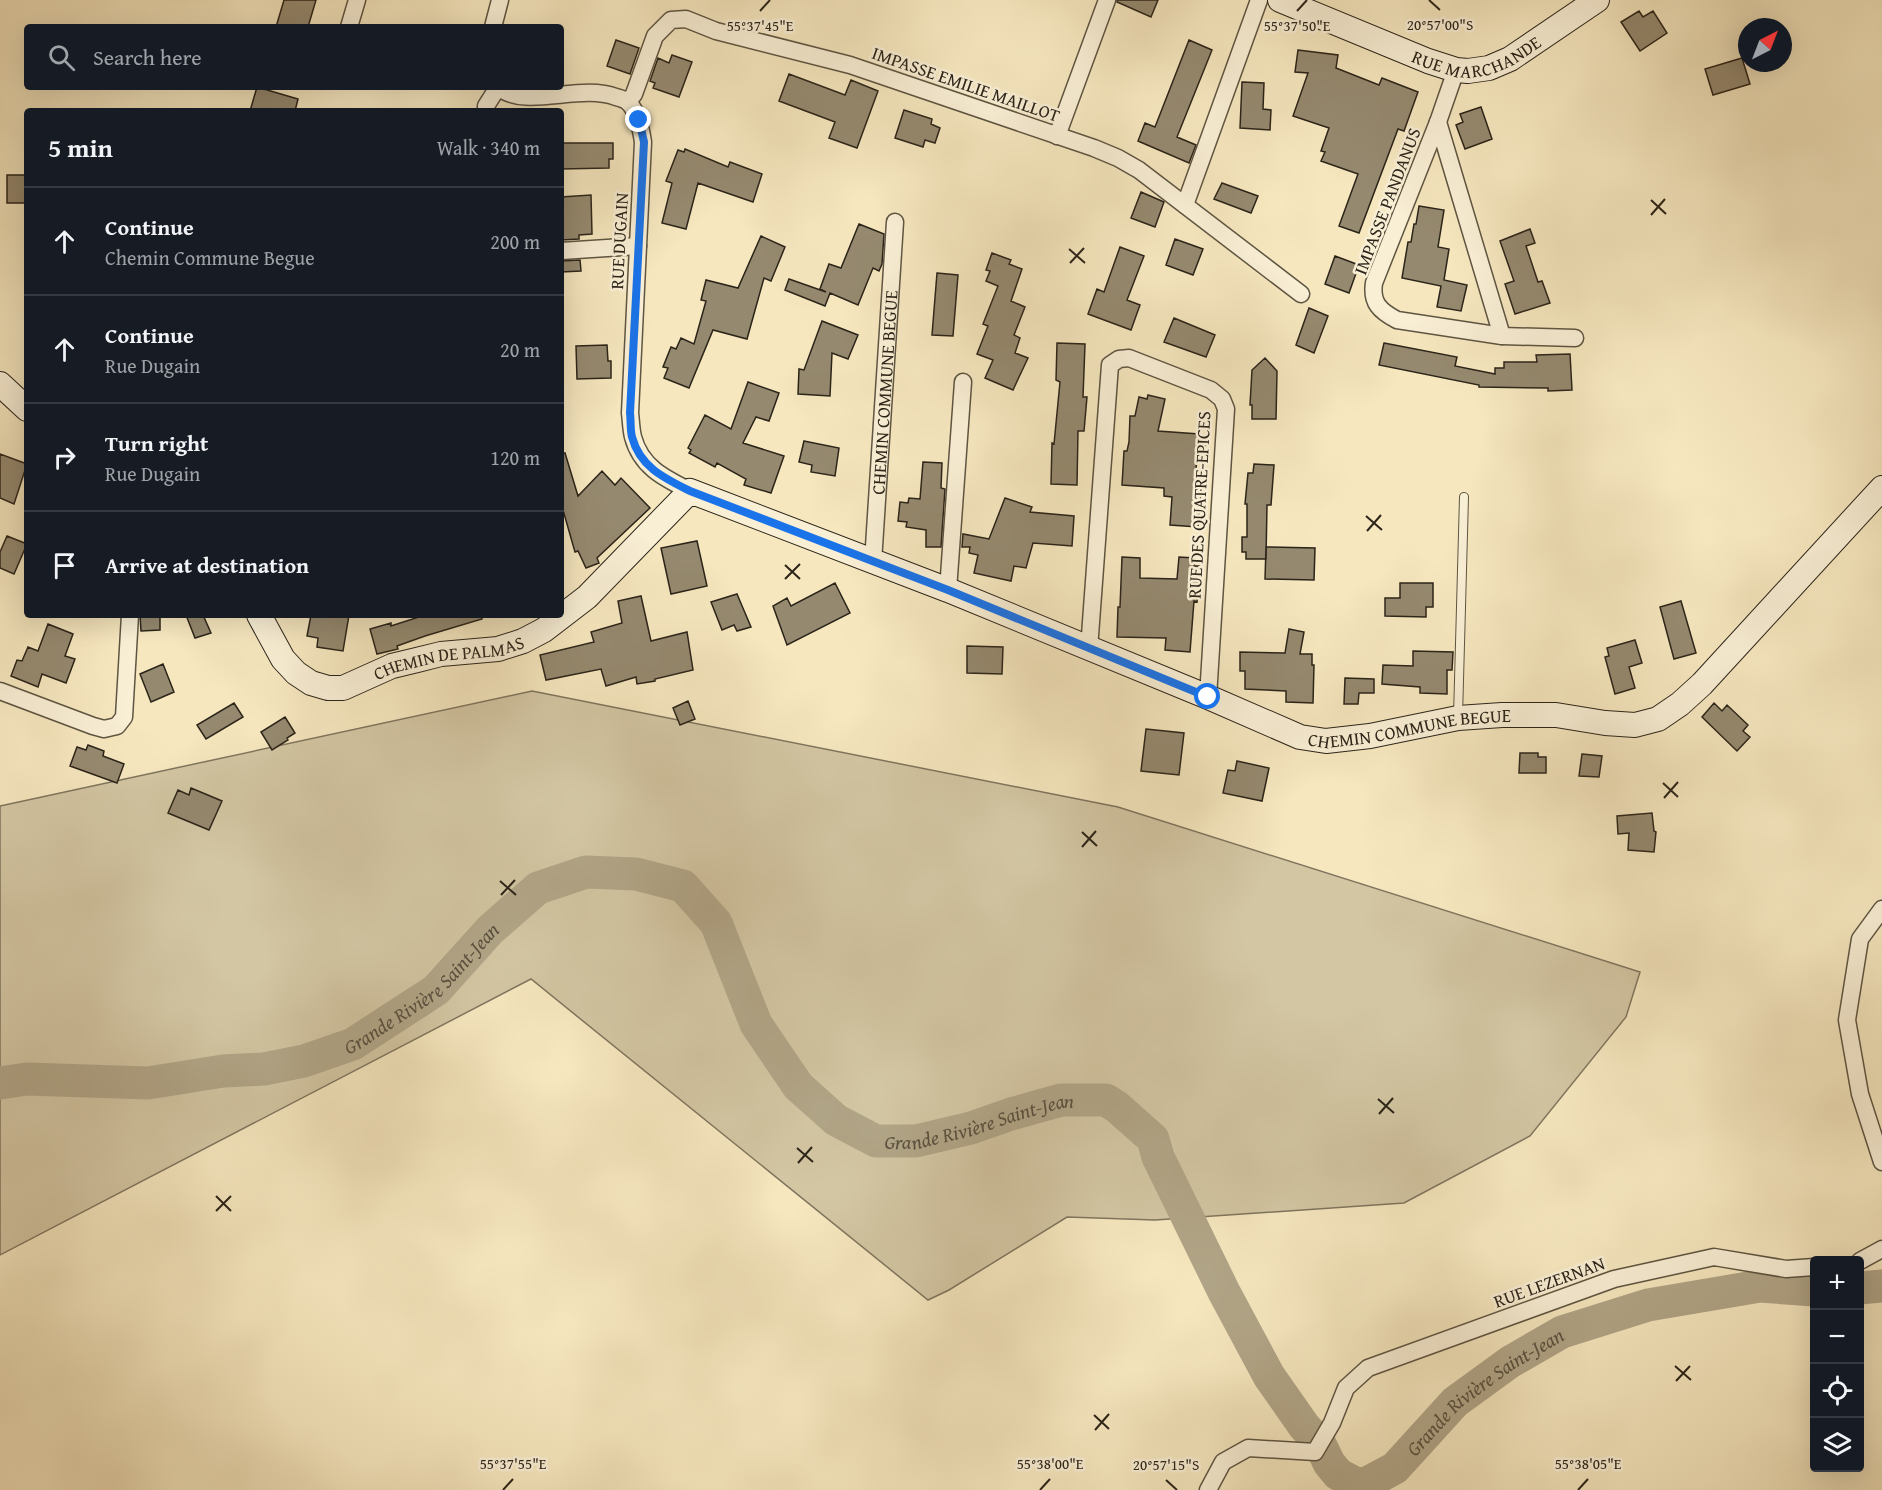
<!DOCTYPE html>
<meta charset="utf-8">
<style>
:root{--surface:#171b24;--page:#20242c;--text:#f1f3f6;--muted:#9ea1a6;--line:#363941}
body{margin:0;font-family:"Gentium Book Plus",serif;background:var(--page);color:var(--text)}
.controls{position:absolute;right:18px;bottom:18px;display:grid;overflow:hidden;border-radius:6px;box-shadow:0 6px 24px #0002}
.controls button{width:54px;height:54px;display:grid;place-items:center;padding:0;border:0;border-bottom:2px solid var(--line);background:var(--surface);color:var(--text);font:30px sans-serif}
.compass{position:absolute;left:1738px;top:18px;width:54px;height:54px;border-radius:50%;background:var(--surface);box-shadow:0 6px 24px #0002;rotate:42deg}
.stop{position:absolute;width:18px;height:18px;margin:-14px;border:4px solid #1a73e8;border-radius:50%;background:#fff}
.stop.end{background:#1a73e8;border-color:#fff;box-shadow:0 2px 6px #0008}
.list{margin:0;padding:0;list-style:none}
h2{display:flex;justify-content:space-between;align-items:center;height:78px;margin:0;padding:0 24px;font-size:26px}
h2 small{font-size:20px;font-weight:400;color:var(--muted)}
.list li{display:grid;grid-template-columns:39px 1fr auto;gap:18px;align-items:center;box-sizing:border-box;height:108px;padding:0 24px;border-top:2px solid var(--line)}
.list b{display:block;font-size:22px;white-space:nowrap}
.list p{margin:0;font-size:20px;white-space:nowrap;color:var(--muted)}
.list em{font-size:20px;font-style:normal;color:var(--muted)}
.icon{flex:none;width:33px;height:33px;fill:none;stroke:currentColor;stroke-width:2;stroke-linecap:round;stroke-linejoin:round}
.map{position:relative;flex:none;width:1882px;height:1490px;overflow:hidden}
.search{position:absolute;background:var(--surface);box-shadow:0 6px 24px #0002;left:24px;top:24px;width:540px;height:66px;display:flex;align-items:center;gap:15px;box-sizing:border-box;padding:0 21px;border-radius:6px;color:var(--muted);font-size:22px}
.panel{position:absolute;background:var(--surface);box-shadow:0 6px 24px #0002;left:24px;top:108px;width:540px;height:510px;border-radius:6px}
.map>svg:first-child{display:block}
.green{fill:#d3c6a3;stroke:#7f755e;stroke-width:1.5}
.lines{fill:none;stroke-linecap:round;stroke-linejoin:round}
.river{stroke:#b1a587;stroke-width:33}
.building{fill:#95896f;stroke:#2b2419;stroke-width:1.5}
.lane-casing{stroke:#5e5542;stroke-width:10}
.street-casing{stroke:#5e5542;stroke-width:19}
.secondary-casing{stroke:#2b2419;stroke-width:26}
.lane{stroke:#f9efd5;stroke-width:8}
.street{stroke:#f9efd5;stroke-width:16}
.secondary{stroke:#f9efd5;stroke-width:24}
.route{stroke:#1a73e8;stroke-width:8}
.ticks{fill:none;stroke:#2b2419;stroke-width:2}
.labels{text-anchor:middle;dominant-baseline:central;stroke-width:5;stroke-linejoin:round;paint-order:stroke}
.street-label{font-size:18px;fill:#2b2419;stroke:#f9efd5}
.water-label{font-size:20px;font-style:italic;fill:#5a5140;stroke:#f9efd5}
.ticks-label{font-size:15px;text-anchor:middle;fill:#2b2419;stroke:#f9efd5;stroke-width:5;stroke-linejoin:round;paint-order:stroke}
</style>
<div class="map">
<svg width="1882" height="1490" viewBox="0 0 1882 1490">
<rect width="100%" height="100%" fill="#f6e7bf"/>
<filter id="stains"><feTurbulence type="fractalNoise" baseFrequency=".00333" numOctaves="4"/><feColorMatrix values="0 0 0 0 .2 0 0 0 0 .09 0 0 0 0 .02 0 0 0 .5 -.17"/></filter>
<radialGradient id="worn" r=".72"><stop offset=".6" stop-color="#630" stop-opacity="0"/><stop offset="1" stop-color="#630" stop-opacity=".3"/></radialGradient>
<!-- green -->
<path class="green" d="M532,691L1118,807L1640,972L1626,1017L1530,1136L1404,1203L1155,1220L1067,1217L949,1290L928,1300L531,979L0,1255V806Z"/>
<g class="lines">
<!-- river -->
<g class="river">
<path id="s1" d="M0,1083L27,1079L148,1083L223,1071L264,1069L304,1061L353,1044L436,990L490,930L538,888L586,872L636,874L683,886L716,923L756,1024L798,1086L836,1120L876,1141H916L971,1128L1011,1114L1061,1100H1106L1117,1107L1153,1139L1158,1157L1224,1292L1269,1376L1304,1426L1320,1444L1329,1463L1338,1474L1357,1484L1367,1483L1395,1468L1455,1402L1510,1362L1562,1332L1648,1305L1760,1286L1814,1290"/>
<path d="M1860,1288L1882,1286"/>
</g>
</g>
<!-- building -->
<path class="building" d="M284,0H316L308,27H276Z
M1117,0H1158L1151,17L1117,2Z
M1639,11L1643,17L1653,11L1667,33L1640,51L1621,22Z
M616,40L639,48L630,74L607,66Z
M1189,40L1212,50L1177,137L1196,145L1189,163L1138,141L1145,123L1155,127Z
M1298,50L1338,55L1336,68L1379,85L1382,78L1418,92L1404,131L1398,129L1359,233L1339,226L1358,174L1321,161L1325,152L1321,151L1329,128L1293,116L1308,73L1295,72Z
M672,55L692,62L679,97L653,88L655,83L650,81L658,58L669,63Z
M1742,58L1750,84L1713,95L1705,69Z
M789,74L845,95L851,80L878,91L857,148L829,138L835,122L779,101Z
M1242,82L1264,83L1263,109L1271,110L1270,130L1240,128Z
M257,87L298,99L295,111H250Z
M1481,107L1492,139L1465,149L1456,125L1463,122L1460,114Z
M904,110L932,119L931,124L940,128L935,143L925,140L923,147L895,138Z
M561,143H613V159H609V168L561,169Z
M685,149L728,167L730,162L762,174L753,202L698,183L686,229L662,223L672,183L666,181L678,150L684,152Z
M7,175H27V203H7Z
M1222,183L1258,196L1251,213L1214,199Z
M1141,192L1164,202L1155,227L1131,218Z
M591,195L592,234L579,235V239L561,240V197Z
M1419,206L1444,210L1438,247L1449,249L1444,280L1467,285L1461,311L1437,307L1441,286L1402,278L1408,242H1411L1414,224H1416Z
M859,224L884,234L882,264L879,271L873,268L858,305L830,293L825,306L785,290L789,279L826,292L820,289L829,264L841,268Z
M1530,229L1535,243L1526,246L1538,282L1542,281L1550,303L1515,314L1505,284L1514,281L1500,241Z
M761,236L785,247L771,281L764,278L747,339L713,330L689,388L664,378L668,368L663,367L671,347L676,349L681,338L694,344L706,301L701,300L706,280L738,288Z
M1175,239L1203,249L1193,275L1166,265Z
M1120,247L1144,256L1127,300L1140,305L1131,330L1088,314L1097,289L1104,292Z
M992,253L1011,260L1009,264L1022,269L1011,301L1025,307L1014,335L1020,338L1015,353L1028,358L1013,390L985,378L993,360L977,354L988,326L983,324L998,286L986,281L990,271L986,270Z
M1335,256L1359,265L1349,293L1325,284Z
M580,260L581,271L561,272V261Z
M937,273L958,275L953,336L932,335Z
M1309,308L1328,316L1314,353L1296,345Z
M1174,318L1215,335L1206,357L1164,342Z
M822,321L858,335L848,359L832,353L830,396L798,394L799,369L804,370Z
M1057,343L1085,344L1083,397H1087L1084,431H1078L1077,485L1051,484L1052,443L1054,444L1060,382L1056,380Z
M1384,343L1457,357L1455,366L1495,374V368H1504V362H1537L1536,355L1570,354L1572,390L1548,391V388L1479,387V385L1379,365Z
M607,345L608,361H611V378L577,379L576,346Z
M1265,358L1277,371L1276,419H1252V405H1250L1252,370Z
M748,382L779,393L769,421L756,417L743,443L784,456L771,493L744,485L746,479L717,463L715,467L689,453L691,450L688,448L705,415L731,429Z
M1148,395L1165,399L1158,431L1199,434L1198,440L1206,441L1204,455H1197L1195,487L1201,488L1198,527L1170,525L1172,497L1164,496V488L1122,485L1124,451H1127L1129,442L1130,416H1135L1139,397L1147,399Z
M804,441L839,448L835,476L811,472L812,465L799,462Z
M565,453L578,496L602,471L615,485L621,478L650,508L597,558L599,563L586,568L578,551L575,552L561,503V454Z
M0,454L27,464L14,504L0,498Z
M923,462L942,463L941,488L945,489L941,547H926V530L906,527L907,522L898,521L900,502L908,503L909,498L920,499Z
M1254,464L1274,465L1271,505H1267L1266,559H1246V552H1242V537H1247V504H1245L1248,473H1253Z
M1005,498L1032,507L1030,512L1074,516L1072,546L1033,543L1026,568L1014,566L1011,581L974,573L978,555L969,553L970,547H962L963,534L989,539Z
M7,536L27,544L14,574L0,568V552Z
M697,541L707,586L671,594L661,548Z
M1266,547L1315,548L1314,580L1265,579Z
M1122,557L1140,558V578L1177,579L1179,557L1195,558L1194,566H1199L1197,602L1194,601L1190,652L1165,650L1166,638L1117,637L1118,607H1120Z
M835,583L850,613L787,645L773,606L787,598L791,606Z
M1400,583H1433V607H1426V617L1385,616V598H1400Z
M737,594L751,627L737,631L734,625L722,630L711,602Z
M641,596L651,641L687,632L693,670L655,679V681L637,684L636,677L606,686L601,669L546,680L540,655L594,642L591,632L622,623L618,601Z
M1681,601L1696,653L1674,659L1660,607Z
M140,615H160V630L141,631Z
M186,615H203L211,633L195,638Z
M311,615H349L343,651L317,647L318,638L307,636Z
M425,615H482V619L425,636L397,646L398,649L377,654L370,629L391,623V626Z
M48,624L73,634L65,656L75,659L66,683L42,674L38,687L11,676L17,660L22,661L28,647L38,651Z
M1289,629L1304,632L1300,654H1312V665H1314L1313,703L1286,702V691L1245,689V671H1240V652L1285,653Z
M1635,640L1642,663L1629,667L1635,688L1615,694L1605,657L1609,656L1607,648Z
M967,646L1003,647L1002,674L967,673Z
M1413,651L1453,652L1452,670H1447V694L1420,693V687L1382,684L1383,665L1413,666Z
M163,664L174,692L151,702L140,674Z
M1345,678L1374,679V693H1359L1358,704H1344Z
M688,701L695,719L680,725L673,708Z
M234,703L243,717L206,739L197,725Z
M1714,703L1722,711L1727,705L1748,725L1743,731L1750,737L1737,751L1702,717Z
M285,717L295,733L287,738L288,740L272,750L261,732Z
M1146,729L1184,733L1179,775L1141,771Z
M88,745L104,751L103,756L124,764L117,783L70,766L77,747L86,750Z
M1520,753H1538V757H1546V773H1519Z
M1582,754L1602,756L1599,777L1579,776Z
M1237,761L1269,768L1262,801L1223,793L1228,770L1235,771Z
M191,788L222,801L209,830L168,813L178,790L189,795Z
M1652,813L1654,831L1656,832L1654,852L1628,850L1629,833L1618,834L1617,816Z"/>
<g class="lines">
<!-- lane casing -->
<g class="lane-casing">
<path id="lane" d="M1458,717L1464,497"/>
</g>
<!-- street casing -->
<g class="street-casing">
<g id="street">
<path d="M349,27L357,0"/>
<path d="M493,27L500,0"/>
<path d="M1456,70L1438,122L1374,283C1371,303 1380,311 1397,320L1502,336L1575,338"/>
<path d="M498,87C525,110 580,83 616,97C620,98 626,100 629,103C638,113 641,129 643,142L630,413C631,420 631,429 633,437C641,467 664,478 690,491"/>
<path d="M628,102L634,94L655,36L671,20L686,19L716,31L850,65L1094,148L1118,158L1139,170L1301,294"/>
<path d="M486,111V106L498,87"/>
<path d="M1438,122L1502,336"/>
<path d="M1057,136L1107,0"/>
<path d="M1185,205L1259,0"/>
<path d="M561,251L638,246"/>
<path id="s2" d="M873,562L895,222"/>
<path d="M948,590L963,382"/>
<path d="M1089,649L1110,365L1119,359L1129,358L1211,390L1222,399L1226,409L1208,697"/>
<path d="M0,691L93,726L104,729L117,726L124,717L130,615"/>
<path d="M1882,909L1860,939L1847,1020L1860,1094L1882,1162"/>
<path d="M1860,1261L1882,1249"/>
<path d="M1208,1490L1223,1462L1248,1448L1315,1452L1332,1423L1346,1388L1368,1368L1614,1279L1714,1257L1786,1269L1814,1267"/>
</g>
</g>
<!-- secondary casing -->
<g class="secondary-casing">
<g id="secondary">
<path id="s3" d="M1280,0L1428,61L1456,70L1468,71L1489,68L1510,59L1597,0"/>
<path d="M0,384L27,409"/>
<path id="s4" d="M259,615L283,659L296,673L311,683L328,688H343L392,666L417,660L441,654L498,649L523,641L544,630L587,597L690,491L948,590L1208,697L1300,737L1326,741L1370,736L1458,718L1502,715H1556L1605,723L1635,725L1658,719L1680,704L1702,684L1882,488"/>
</g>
</g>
<!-- lane -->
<use href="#lane" class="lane"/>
<!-- street -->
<use href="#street" class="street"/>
<!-- secondary -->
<use href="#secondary" class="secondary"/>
</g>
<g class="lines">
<!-- route -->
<path class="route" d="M639,120L644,142L630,413C631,420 630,429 632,437C640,467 664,478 690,491L948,590L1208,697"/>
</g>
<!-- ticks -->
<path class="ticks" d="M1429,0L1440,10M760,11L770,0M1297,11L1307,0M1651,200L1666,214M1651,215L1665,199M1069,249L1085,263M1070,263L1084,248M1366,516L1382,530M1367,531L1381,515M785,565L800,579M785,579L800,564M1663,783L1678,797M1664,798L1678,782M1082,832L1097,846M1082,847L1096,831M500,881L516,895M501,895L515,880M1378,1099L1394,1113M1379,1114L1393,1098M797,1148L813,1162M798,1163L812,1147M216,1196L231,1211M216,1211L231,1196M1675,1366L1691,1380M1676,1381L1690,1366M1094,1415L1109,1429M1095,1430L1109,1414M1166,1480L1177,1490M503,1490L513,1479M1040,1490L1050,1479M1578,1490L1588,1479"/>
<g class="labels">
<!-- street labels -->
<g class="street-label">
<text stroke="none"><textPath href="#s3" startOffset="212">RUE MARCHANDE</textPath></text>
<text transform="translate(966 84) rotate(19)">IMPASSE EMILIE MAILLOT</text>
<text transform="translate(1387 201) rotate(-69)">IMPASSE PANDANUS</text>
<text transform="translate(619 241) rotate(-87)">RUE DUGAIN</text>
<text stroke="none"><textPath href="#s2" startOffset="170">CHEMIN COMMUNE BEGUE</textPath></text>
<text transform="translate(1199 505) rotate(-87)">RUE DES QUATRE-EPICES</text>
<text stroke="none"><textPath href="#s4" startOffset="231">CHEMIN DE PALMAS</textPath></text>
<text stroke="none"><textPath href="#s4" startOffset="1302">CHEMIN COMMUNE BEGUE</textPath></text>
<text transform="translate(1549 1282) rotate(-20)">RUE LEZERNAN</text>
</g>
<!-- water labels -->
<g class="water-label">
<text stroke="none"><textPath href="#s1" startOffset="447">Grande Rivière Saint-Jean</textPath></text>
<text stroke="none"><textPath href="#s1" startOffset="1186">Grande Rivière Saint-Jean</textPath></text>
<text stroke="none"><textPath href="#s1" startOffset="1944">Grande Rivière Saint-Jean</textPath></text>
</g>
</g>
<g class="ticks-label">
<text x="1440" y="30">20°57'00"S</text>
<text x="760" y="31">55°37'45"E</text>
<text x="1297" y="31">55°37'50"E</text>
<text x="513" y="1469">55°37'55"E</text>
<text x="1050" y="1469">55°38'00"E</text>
<text x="1588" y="1469">55°38'05"E</text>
<text x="1166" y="1470">20°57'15"S</text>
</g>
<rect width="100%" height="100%" filter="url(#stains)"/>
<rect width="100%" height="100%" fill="url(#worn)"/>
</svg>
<div class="controls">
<button>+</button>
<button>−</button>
<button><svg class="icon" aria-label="locate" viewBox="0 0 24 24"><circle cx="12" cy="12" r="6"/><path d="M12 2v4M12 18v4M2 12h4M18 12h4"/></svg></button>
<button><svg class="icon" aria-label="layers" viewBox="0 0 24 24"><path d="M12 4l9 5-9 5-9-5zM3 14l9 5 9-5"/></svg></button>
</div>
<svg class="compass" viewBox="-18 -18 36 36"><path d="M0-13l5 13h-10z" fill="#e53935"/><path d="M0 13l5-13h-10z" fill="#9ea1a6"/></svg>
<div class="stop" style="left:1208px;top:697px"></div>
<div class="stop end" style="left:639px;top:120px"></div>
<div class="search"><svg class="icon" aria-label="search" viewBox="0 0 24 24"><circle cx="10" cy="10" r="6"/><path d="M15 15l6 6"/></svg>Search here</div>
<section class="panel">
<h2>5 min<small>Walk · 340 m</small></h2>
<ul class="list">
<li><svg class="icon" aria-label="ahead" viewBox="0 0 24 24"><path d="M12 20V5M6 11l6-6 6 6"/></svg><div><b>Continue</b><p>Chemin Commune Begue</p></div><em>200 m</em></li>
<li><svg class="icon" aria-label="ahead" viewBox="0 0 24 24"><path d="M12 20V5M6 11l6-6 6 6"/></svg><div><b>Continue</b><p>Rue Dugain</p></div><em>20 m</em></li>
<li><svg class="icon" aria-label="right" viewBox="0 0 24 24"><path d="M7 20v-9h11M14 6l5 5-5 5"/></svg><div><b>Turn right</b><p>Rue Dugain</p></div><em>120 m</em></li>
<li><svg class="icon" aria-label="arrive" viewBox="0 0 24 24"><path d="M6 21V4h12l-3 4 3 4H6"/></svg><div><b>Arrive at destination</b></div></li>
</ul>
</section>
</div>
